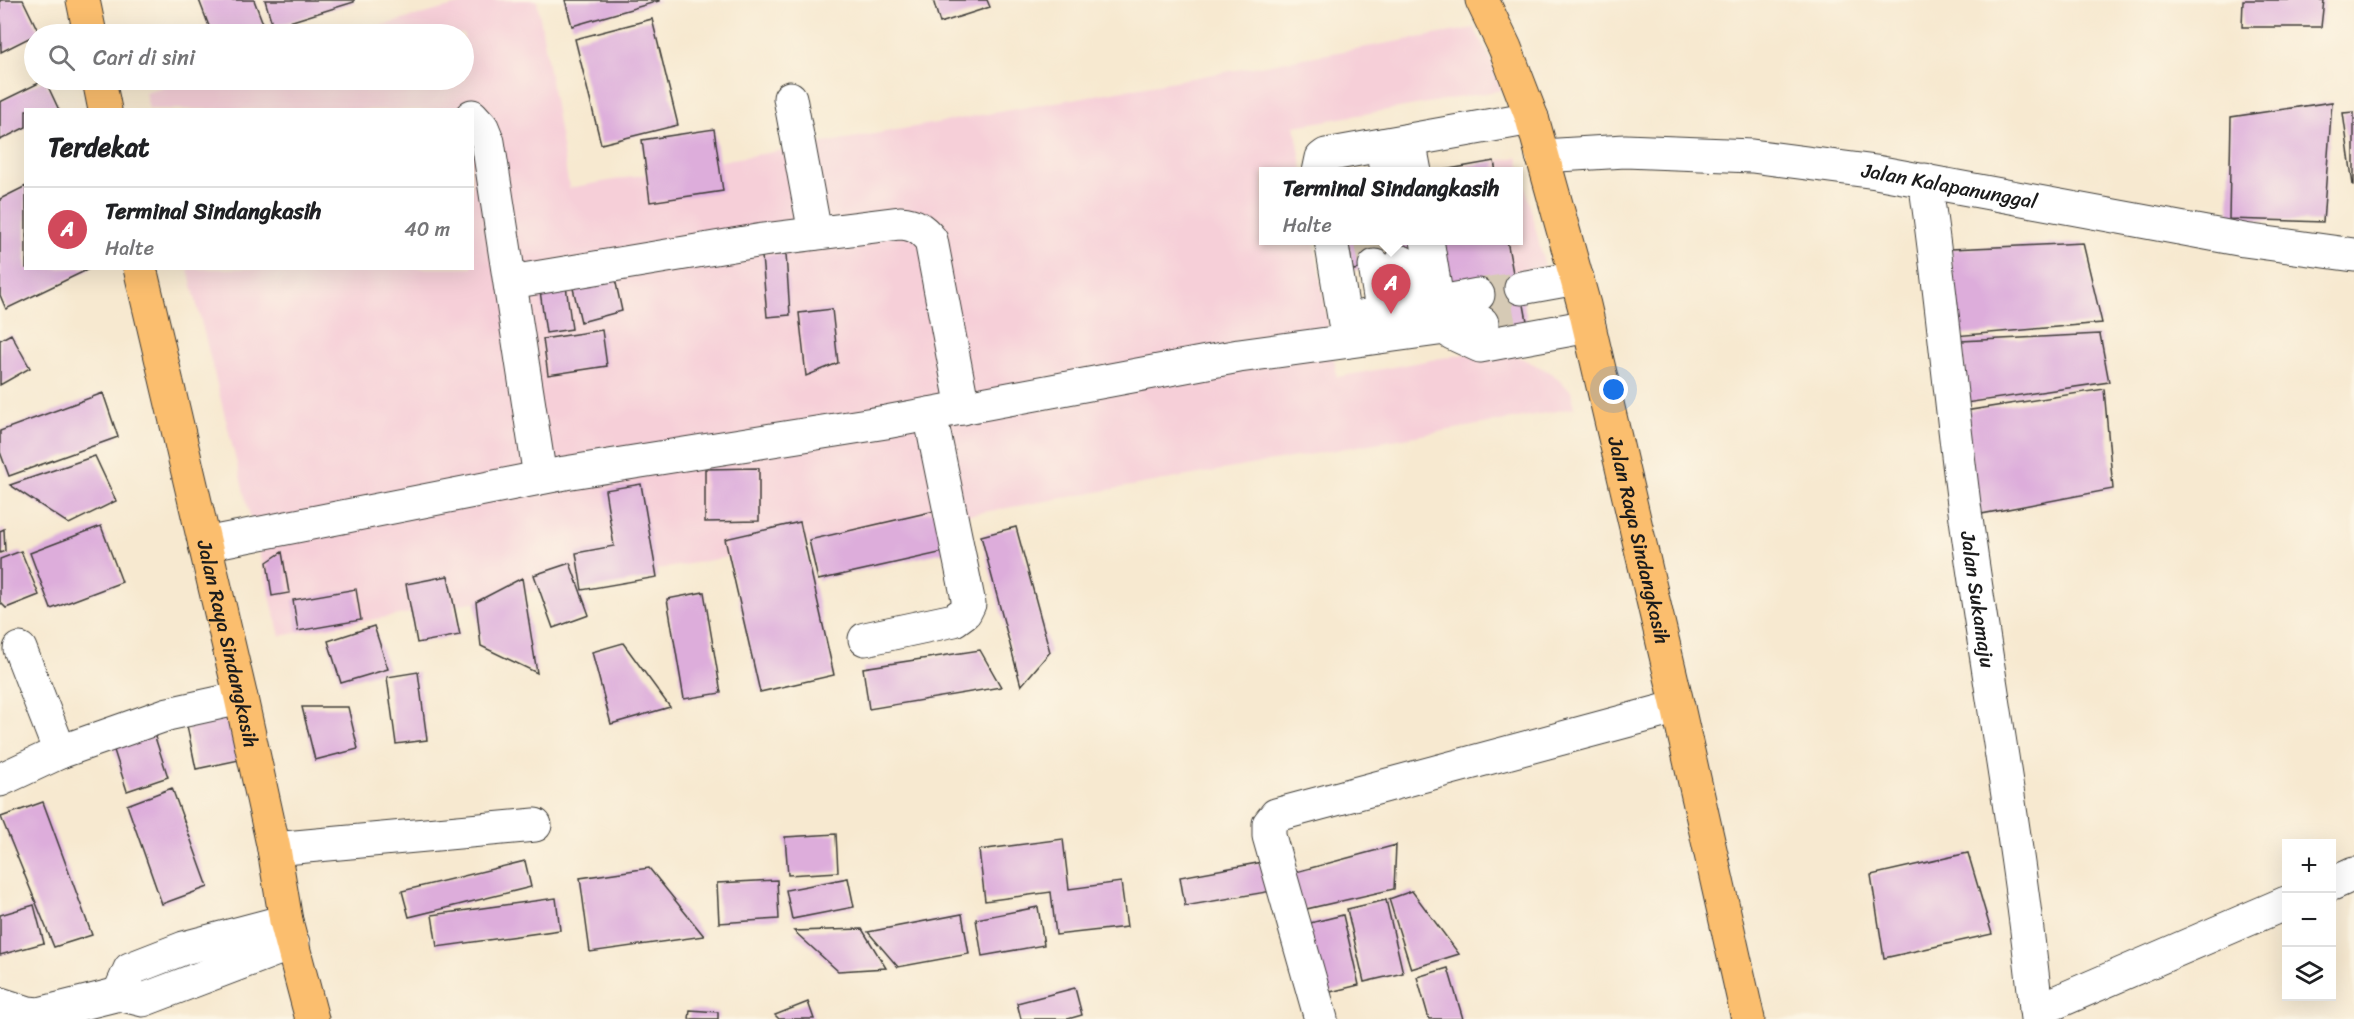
<!DOCTYPE html>
<html lang="id">
<meta charset="utf-8">
<style>
:root{--surface:#fff;--page:#f6f6f6;--text:#202124;--muted:#757577;--line:#e0e0e0;--accent:#d1495b}
body{margin:0;font-family:Sriracha,sans-serif;background:var(--page);color:var(--text)}
.controls{position:absolute;right:18px;bottom:18px;display:grid;overflow:hidden;border-radius:0px;box-shadow:0 6px 24px #0002}
.controls button{width:54px;height:54px;display:grid;place-items:center;padding:0;border:0;border-bottom:2px solid var(--line);background:var(--surface);color:var(--text);font:30px sans-serif}
.you{position:absolute;left:1614px;top:390px;width:21px;height:21px;margin:-15px;border:4px solid #fff;border-radius:50%;background:#1a73e8;box-shadow:0 0 0 9px #1a73e833}
.badge{display:grid;place-items:center;width:39px;height:39px;border-radius:50%;background:var(--accent);color:#fff;font-size:20px;font-weight:700}
.pin{position:absolute;translate:-50% -50px;filter:drop-shadow(0 2px 3px #0008)}
.pin::after{content:'';position:absolute;top:32px;width:21px;height:18px;background:inherit;clip-path:polygon(0 0,100% 0,50% 100%)}
.popup{position:absolute;left:1259px;top:167px;width:264px;height:78px;box-sizing:border-box;display:grid;place-content:center;border-radius:0px;background:var(--surface);filter:drop-shadow(0 2px 4px #0005);font-size:20px;white-space:nowrap;color:var(--muted)}
.popup b{font-size:22px;color:var(--text)}
.popup::after{content:'';position:absolute;left:50%;top:100%;margin-left:-12px;border:12px solid transparent;border-top-color:var(--surface)}
.list{margin:0;padding:0;list-style:none}
h2{display:flex;justify-content:space-between;align-items:center;height:78px;margin:0;padding:0 24px;font-size:26px}
h2 small{font-size:20px;font-weight:400;color:var(--muted)}
.list li{display:grid;grid-template-columns:39px 1fr auto;gap:18px;align-items:center;box-sizing:border-box;height:84px;padding:0 24px;border-top:2px solid var(--line)}
.list b{display:block;font-size:22px;white-space:nowrap}
.list p{margin:0;font-size:20px;white-space:nowrap;color:var(--muted)}
.list em{font-size:20px;font-style:normal;color:var(--muted)}
.icon{flex:none;width:33px;height:33px;fill:none;stroke:currentColor;stroke-width:2;stroke-linecap:round;stroke-linejoin:round}
.map{position:relative;flex:none;width:2354px;height:1019px;overflow:hidden}
.search{position:absolute;background:var(--surface);box-shadow:0 6px 24px #0002;left:24px;top:24px;width:450px;height:66px;display:flex;align-items:center;gap:15px;box-sizing:border-box;padding:0 21px;border-radius:33px;color:var(--muted);font-size:22px}
.panel{position:absolute;background:var(--surface);box-shadow:0 6px 24px #0002;left:24px;top:108px;width:450px;height:162px;border-radius:0px}
.map>svg:first-child{display:block}
.built{fill:#f6cfd8}
.building{fill:#ddaddb}
.lines{fill:none;stroke-linecap:round;stroke-linejoin:round}
.minor-tunnel{stroke:#d6cab5;stroke-width:33;stroke-dasharray:33 16;stroke-linecap:butt}
.minor-casing{stroke:#3d3b37;stroke-width:35}
.major-casing{stroke:#3d3b37;stroke-width:35}
.highway-casing{stroke:#3d3b37;stroke-width:35}
.minor{stroke:#fff;stroke-width:33}
.major{stroke:#fbbe6e;stroke-width:33}
.highway{stroke:#fbbe6e;stroke-width:33}
.labels{text-anchor:middle;dominant-baseline:central;stroke-width:4.5;stroke-linejoin:round;paint-order:stroke}
.street-label{font-size:20px;fill:#1c1c1c;stroke:#fcf5e5}
</style>
<div class="map">
<svg width="2354" height="1019" viewBox="0 0 2354 1019">
<rect width="100%" height="100%" fill="#fcf5e5"/>
<filter id="ink" filterUnits="userSpaceOnUse"><feTurbulence type="fractalNoise" baseFrequency=".0167" numOctaves="2"/><feDisplacementMap in="SourceGraphic" scale="12" xChannelSelector="R" yChannelSelector="G"/><feConvolveMatrix kernelMatrix="1 2 1 2 8 2 1 2 1" color-interpolation-filters="sRGB"/></filter>
<filter id="wash" filterUnits="userSpaceOnUse"><feTurbulence type="fractalNoise" baseFrequency=".008" numOctaves="4" result="noise"/><feDisplacementMap in="SourceGraphic" scale="24" xChannelSelector="R" yChannelSelector="G"/><feGaussianBlur stdDeviation="1.35" result="paint"/><feColorMatrix in="noise" values="0 0 0 0 0 0 0 0 0 0 0 0 0 0 0 0 0 1.4 0 .05"/><feComposite in="paint" operator="in"/></filter>
<g filter="url(#wash)">
<rect width="100%" height="100%" fill="#f7e9d0"/>
<!-- built -->
<path class="built" d="M476,0H537L569,188L1474,28L1490,57L1502,90L1295,126L1303,171L1264,172V240L1314,241L1337,377L1487,350L1515,355L1550,372L1571,391L1574,408L280,636L188,269L472,268V110L149,109L145,92L189,80H464V34H351Z
M1518,157L1545,267L1475,279L1438,241L1518,240V172L1438,171Z"/>
<g id="blocks">
<!-- building -->
<path class="building" d="M0,0H23L39,33L1,52Z
M199,0H254L267,34H212Z
M265,0H354V2L273,27Z
M565,0H659V1L572,26Z
M933,0H987L990,7L940,23Z
M2243,0H2324L2321,27H2242Z
M652,19L678,125L601,144L575,39Z
M45,80L59,110H26V127L0,140V102Z
M2332,102L2323,222L2229,219L2231,117Z
M2354,112V185H2353L2343,113Z
M714,129L723,191L650,202L642,140Z
M1494,161L1496,172H1444V170Z
M26,186V268H91L6,309L0,295V199Z
M1348,240H1421L1413,259L1353,270Z
M1438,240H1507L1513,273L1518,272L1529,332L1485,339L1445,285Z
M2083,243L2102,323L1955,336L1951,249Z
M786,254L790,315L767,317L762,256Z
M614,274L622,311L581,322L572,284Z
M566,286L572,329L546,333L540,291Z
M832,309L838,363L806,376L799,313Z
M602,330L607,366L548,375L543,339Z
M11,334L30,368L0,385V340Z
M2100,334L2109,382L1966,403L1961,341Z
M2104,389L2113,489L1976,515L1965,411Z
M103,393L118,437L9,476L0,452V431Z
M95,456L116,501L69,524L10,485Z
M759,468V521L705,522V469Z
M641,484L657,577L582,590L576,553L614,546L605,490Z
M935,511L944,552L818,580L809,540Z
M800,522L834,675L760,692L725,539Z
M101,526L122,582L51,609L30,553Z
M1016,527L1050,652L1021,686L981,536Z
M4,529L5,551L0,553V531Z
M21,551L39,595L6,608L0,602V559Z
M282,552L289,593L272,596L267,562Z
M570,563L589,615L553,628L534,575Z
M448,576L460,635L417,643L406,584Z
M522,578L537,673L481,646L476,602Z
M356,589L361,620L298,631L293,600Z
M704,592L721,693L684,699L667,599Z
M374,626L388,669L341,683L328,641Z
M623,643L670,707L611,724L592,652Z
M980,650L1001,687L869,709L863,668Z
M418,672L427,740L396,744L387,677Z
M302,707H348L358,749L315,760Z
M234,710L244,759L196,769L186,721Z
M153,731L168,777L127,791L112,744Z
M172,788L208,887L162,904L127,805Z
M43,802L92,935L54,947L1,817Z
M836,834L838,872L788,875L785,837Z
M1063,839L1069,889L1121,882L1127,927L1056,935L1051,892L985,901L979,850Z
M1396,845L1394,889L1302,910L1292,873Z
M1968,853L1992,934L1884,958L1871,875Z
M1274,860L1278,890L1185,906L1180,877Z
M525,861L531,887L409,917L402,891Z
M649,868L704,936L590,952L580,878Z
M848,878L854,907L792,919L786,890Z
M777,880L779,919L719,923L717,883Z
M1412,891L1459,954L1411,969L1389,899Z
M556,898L560,930L437,947L432,915Z
M1386,900L1403,973L1364,982L1347,909Z
M34,905L44,943L0,955V915Z
M1038,907L1044,945L982,956L976,919Z
M962,914L969,954L898,967L868,932Z
M1343,915L1359,985L1318,995L1302,925Z
M862,929L886,968L838,971L794,931Z
M1448,968L1463,1019H1429L1417,977Z
M1075,988L1082,1015L1068,1019H1021L1017,1003Z
M808,1002L814,1019H779L775,1015Z
M690,1010L718,1012V1019H689Z"/>
</g>
</g>
<g filter="url(#ink)">
<use href="#blocks" fill-opacity="0" stroke="#3d3b37" stroke-width="1.5"/>
<g class="lines">
<!-- minor-tunnel -->
<path class="minor-tunnel" d="M1370,240L1375,266
M1478,295L1521,288
M1482,323L1526,315"/>
<!-- minor casing -->
<g class="minor-casing">
<g id="minor">
<path d="M790,98L815,233"/>
<path d="M472,116L482,127L488,142L540,477"/>
<path d="M1409,140L1415,172"/>
<path d="M1382,145L1386,172"/>
<path id="s1" d="M1542,156L1625,151L1752,156L1876,172L2244,240L2354,255"/>
<path d="M1319,172L1322,158L1326,155L1532,118"/>
<path id="s2" d="M1925,180C1941,288 1950,396 1964,504C1987,676 2020,846 2037,1019"/>
<path d="M1331,240L1348,341"/>
<path d="M1427,240L1441,324"/>
<path d="M1402,262L1413,328"/>
<path d="M1375,266L1386,334"/>
<path d="M511,282L763,240L900,223C915,224 922,229 931,240L963,408"/>
<path d="M1521,288L1577,278"/>
<path d="M1345,320L1478,295"/>
<path d="M1452,333L1480,346L1589,326"/>
<path d="M205,544L565,473L886,422L1239,356L1482,323"/>
<path d="M865,639L954,620L965,612L969,604L930,414"/>
<path d="M20,649L60,752"/>
<path d="M0,780L60,752L168,714L241,698"/>
<path d="M274,849L535,825"/>
<path d="M2332,884L2354,874"/>
<path d="M119,994L130,969L184,948L286,921"/>
<path d="M0,1004L28,1013L39,1014L119,994L143,1000L293,943"/>
<path d="M2036,1011L2286,903"/>
<path d="M1321,1019L1269,836V824L1276,815L1678,707"/>
</g>
</g>
<!-- major casing -->
<g class="major-casing">
<g id="major">
<path id="s3" d="M1482,0L1505,48L1532,118L1584,305L1678,707L1748,1019"/>
</g>
</g>
<!-- highway casing -->
<g class="highway-casing">
<g id="highway">
<path d="M83,0L90,34"/>
<path d="M99,80L105,110"/>
<path id="s4" d="M140,268L241,698L274,849L286,921L312,1019"/>
</g>
</g>
<!-- minor -->
<use href="#minor" class="minor"/>
<!-- major -->
<use href="#major" class="major"/>
<!-- highway -->
<use href="#highway" class="highway"/>
</g>
</g>
<g class="labels">
<!-- street labels -->
<g class="street-label">
<text stroke="none"><textPath href="#s1" startOffset="410">Jalan Kalapanunggal</textPath></text>
<text stroke="none"><textPath href="#s3" startOffset="564">Jalan Raya Sindangkasih</textPath></text>
<text stroke="none"><textPath href="#s2" startOffset="423">Jalan Sukamaju</textPath></text>
<text stroke="none"><textPath href="#s4" startOffset="386">Jalan Raya Sindangkasih</textPath></text>
</g>
</g>
</svg>
<div class="controls">
<button>+</button>
<button>−</button>
<button><svg class="icon" aria-label="layers" viewBox="0 0 24 24"><path d="M12 4l9 5-9 5-9-5zM3 14l9 5 9-5"/></svg></button>
</div>
<div class="you"></div>
<div class="pin badge" style="left:1391px;top:314px">A</div>
<div class="popup"><b>Terminal Sindangkasih</b>Halte</div>
<div class="search"><svg class="icon" aria-label="search" viewBox="0 0 24 24"><circle cx="10" cy="10" r="6"/><path d="M15 15l6 6"/></svg>Cari di sini</div>
<section class="panel">
<h2>Terdekat<small></small></h2>
<ul class="list">
<li><span class="badge">A</span><div><b>Terminal Sindangkasih</b><p>Halte</p></div><em>40 m</em></li>
</ul>
</section>
</div>
